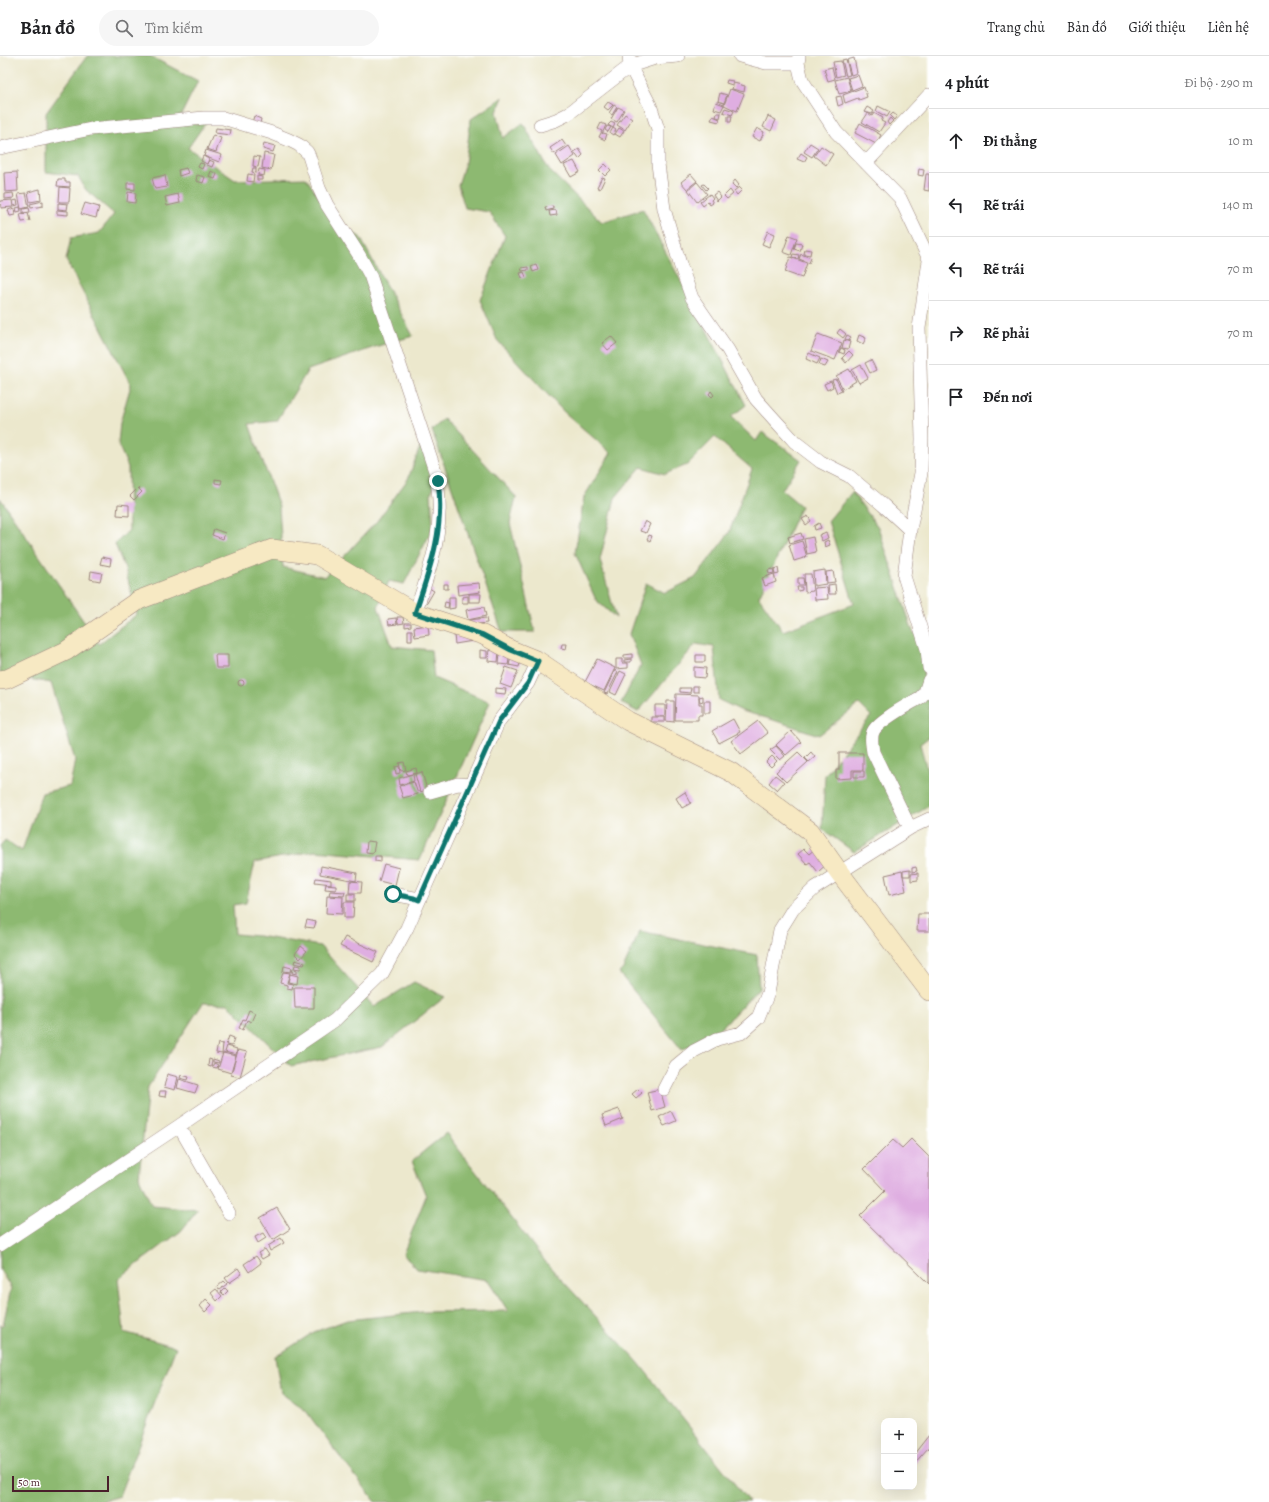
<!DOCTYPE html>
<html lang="vi">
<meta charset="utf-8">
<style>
:root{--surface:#fff;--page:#f6f6f6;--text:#202124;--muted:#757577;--line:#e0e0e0}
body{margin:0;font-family:Alegreya,serif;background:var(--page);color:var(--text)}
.controls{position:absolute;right:12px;bottom:12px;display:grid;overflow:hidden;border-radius:8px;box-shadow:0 4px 16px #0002}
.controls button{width:36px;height:36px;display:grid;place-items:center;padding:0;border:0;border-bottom:1px solid var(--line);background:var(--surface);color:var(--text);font:20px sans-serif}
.scale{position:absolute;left:12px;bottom:10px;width:97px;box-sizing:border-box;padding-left:4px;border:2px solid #4a1f2b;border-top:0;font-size:11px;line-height:14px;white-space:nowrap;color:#4a1f2b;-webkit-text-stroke:3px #fff;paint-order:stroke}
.stop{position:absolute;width:12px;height:12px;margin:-9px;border:3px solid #0f766e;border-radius:50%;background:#fff}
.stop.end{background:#0f766e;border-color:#fff;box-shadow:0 1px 4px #0008}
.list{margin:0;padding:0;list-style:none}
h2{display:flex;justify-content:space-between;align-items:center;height:52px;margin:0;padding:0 16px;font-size:17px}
h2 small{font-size:13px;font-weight:400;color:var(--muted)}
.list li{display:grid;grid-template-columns:26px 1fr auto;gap:12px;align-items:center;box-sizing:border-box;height:64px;padding:0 16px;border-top:1px solid var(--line)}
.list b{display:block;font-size:15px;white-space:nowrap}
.list em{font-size:13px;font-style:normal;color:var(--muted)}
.icon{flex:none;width:22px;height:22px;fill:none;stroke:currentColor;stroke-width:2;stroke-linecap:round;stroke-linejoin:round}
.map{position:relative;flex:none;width:929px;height:1446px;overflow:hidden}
header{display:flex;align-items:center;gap:24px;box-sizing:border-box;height:56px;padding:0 20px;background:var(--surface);border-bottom:1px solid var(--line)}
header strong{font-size:19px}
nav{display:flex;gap:22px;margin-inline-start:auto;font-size:14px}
.search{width:280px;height:36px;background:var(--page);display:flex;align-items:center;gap:10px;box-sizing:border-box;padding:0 14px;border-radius:22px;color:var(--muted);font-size:15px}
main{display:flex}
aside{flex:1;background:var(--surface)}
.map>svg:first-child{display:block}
.forest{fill:#8db971;stroke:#6c6c4e}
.building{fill:#dfaee1}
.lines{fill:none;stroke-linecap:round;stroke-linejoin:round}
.street-casing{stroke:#9b847c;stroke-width:14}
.secondary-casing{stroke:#9b847c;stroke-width:20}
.street{stroke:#fff;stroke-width:13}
.secondary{stroke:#f7e9c3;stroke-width:19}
.route{stroke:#0f766e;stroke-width:5}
</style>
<header>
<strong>Bản đồ</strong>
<div class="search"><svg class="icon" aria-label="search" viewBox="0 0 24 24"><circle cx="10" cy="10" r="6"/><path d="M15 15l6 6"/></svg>Tìm kiếm</div>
<nav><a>Trang chủ</a><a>Bản đồ</a><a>Giới thiệu</a><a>Liên hệ</a></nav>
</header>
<main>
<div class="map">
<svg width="929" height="1446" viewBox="0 0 929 1446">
<rect width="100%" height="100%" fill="#fff"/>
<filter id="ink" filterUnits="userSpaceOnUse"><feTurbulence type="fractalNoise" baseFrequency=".025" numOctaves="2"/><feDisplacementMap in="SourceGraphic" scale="8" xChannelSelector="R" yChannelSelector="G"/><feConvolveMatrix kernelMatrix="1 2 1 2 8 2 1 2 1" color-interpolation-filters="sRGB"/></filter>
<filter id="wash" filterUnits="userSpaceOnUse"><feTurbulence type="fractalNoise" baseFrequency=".012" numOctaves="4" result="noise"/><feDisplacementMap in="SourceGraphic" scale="16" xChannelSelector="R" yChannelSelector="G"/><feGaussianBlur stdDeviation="0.9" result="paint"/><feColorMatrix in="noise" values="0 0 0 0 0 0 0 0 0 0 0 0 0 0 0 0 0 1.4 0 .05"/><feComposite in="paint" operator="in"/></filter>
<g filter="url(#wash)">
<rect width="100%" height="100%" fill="#ece8cd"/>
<!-- forest -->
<path class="forest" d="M87,0H150L198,25L181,59L206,66L188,92L235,124L306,122L337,168L360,181L413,280L378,290L308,314L277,365L249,368L279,450L283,511L325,521L377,465L408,423L420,391L441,418L431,437L433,472L404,528L389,525L378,551L392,590L431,594L434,622L490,646L420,804L315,795L255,806L246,847L233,849L235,878L258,880L320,890L374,951L414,926L445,941L382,991L291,1010L228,948L203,947L148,1031L139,1121L152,1150L198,1154L181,1175L118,1223L124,1276L176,1291L119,1440L99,1446H0V1269H3L11,1232L0,1214V790L5,784L22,795L42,737L70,730L75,704L51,627L0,618V442L99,588L137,558L125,513L115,488L129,474L128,411L118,388L120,367L131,329L66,204L71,182L99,177L114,158L86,134L78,120L46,116V57Z
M503,41L497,56L503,82L523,67L549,114L602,166L643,153L746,349L731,361L756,385L762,376L801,404L782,434L801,450L759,541L783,575L854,548L828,465L852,436L878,471L913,576L929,586V681L920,688L929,721V750L854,796L822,773L825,719L871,660L859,648L819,679L770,663L742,655L719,644L714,591L696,588L638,656L621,647L641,609L629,578L646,527L665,537L695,522L729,477L752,413L715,381L687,409L665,418L641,411L615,442L600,504L616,562L596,544L575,497L584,441L611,397L563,355L497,284L480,244L505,180L489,156L465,152L458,129L465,107L471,63Z
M444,363L516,441L510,467L535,576H502L432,374Z
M640,875L757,899L759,932L720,973L682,994L619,917L623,913Z
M446,1077L548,1209L638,1306L749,1446H376L333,1392L306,1355L281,1337L275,1301L314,1276L347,1264L422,1256L508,1255L488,1224L417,1213L403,1198L426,1140L412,1105Z"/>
<g id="blocks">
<!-- building -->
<path class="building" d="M854,2L857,17L851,19L847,4Z
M846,3L850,19L846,20L842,4Z
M841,5L844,19L836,21L833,6Z
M832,11L835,23L828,25L824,13Z
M858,19L862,30L852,34L848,22Z
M847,21L851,35L839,38L835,24Z
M727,24L733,25L732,29L726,27Z
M734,27L745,30L744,36L732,33Z
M864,31L867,41L859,44L858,42L845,47L843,39Z
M730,33L744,38L737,55L724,49Z
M720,37L727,39L724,47L718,45Z
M841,40L843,48L838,50L836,41Z
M608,46L613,49L608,54L604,51Z
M716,46L724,49L721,55L714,53Z
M614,49L617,51L612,59L609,57Z
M878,50L890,56L887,61L876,55Z
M618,51L624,54L617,66L611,63Z
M867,51L874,55L872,58L864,56Z
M725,52L734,55L732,59L723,56Z
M717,57H721L720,62L716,61Z
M868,57L872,60L874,57L883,62L881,65L885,67L879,76L862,66Z
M893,57L897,60L894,64L890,60Z
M625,58L632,63L625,74L617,69Z
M254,60L261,63L259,72L251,70Z
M713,60L720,63L719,66L711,64Z
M728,60H732L731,66H728Z
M768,60L776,64L771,75L763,71Z
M890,62L893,65L889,69L887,66Z
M611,66L615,68L613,72L608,69Z
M601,67L606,69L602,78L603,77L607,78L605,84L599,81L602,75L598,73Z
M860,67L881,79L876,88L855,77Z
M607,70L611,71L608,76L605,74Z
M216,72L231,74L230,79L215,77Z
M613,72L616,74L613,79L610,77Z
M619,72L624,75L620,81L615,78Z
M757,72L764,76L760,85L752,81Z
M213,79L221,82L216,96L207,93Z
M562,84L566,90L554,98L550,92Z
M264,87L275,90L273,96L263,93Z
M810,87L818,92L812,101L804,96Z
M569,90L575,100L562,109L556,99Z
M821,90L833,98L826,109L814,100Z
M579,93L583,99L579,103L574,96Z
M206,94L222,99L219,106L204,100Z
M264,97L274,99L271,114L262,112Z
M801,97L807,101L804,106L797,103Z
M203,100L209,103L207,108L201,105Z
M254,100L260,101L258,111L253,110Z
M209,104L214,106L212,111L207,109Z
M574,105L580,116L571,121L564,109Z
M200,107L204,108L202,113L198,111Z
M605,108L611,114L605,120L599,114Z
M186,112L188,117L179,120L178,114Z
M253,112H256V117L252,116Z
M259,113L265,114L264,120L258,119Z
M919,113L924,114L923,120L918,119Z
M211,115L217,118L215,123L209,121Z
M17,116L18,135L5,136L4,117Z
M248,118L254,119L253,126L247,125Z
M691,118L697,125L687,133L681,126Z
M926,118H929V135L924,134Z
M165,119L167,131L155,133L152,122Z
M197,119L205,121L203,127L196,125Z
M257,120L262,121V124H257Z
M602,121L605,122L600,133L597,131Z
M58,123H65V126H70V131L57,130Z
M735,124L739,129L736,132L732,128Z
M697,126L707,138L697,146L688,134Z
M127,127H135V134L127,133Z
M704,128L708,132L706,134L702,129Z
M60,131L70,132L69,146H59Z
M739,131L742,134L737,139L734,135Z
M40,133L41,144L30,146L28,136Z
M730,134L733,138L727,143L724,140Z
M128,136L136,137L135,147L127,146Z
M717,136L721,141L717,145L713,139Z
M13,137L14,142L5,143V138Z
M26,137L29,151L21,153L18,138Z
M178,138L180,147L167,150L165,141Z
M710,138L713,142L711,144L713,147L710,149L708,146L703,150L700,146Z
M12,144L13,151L1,152L0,145Z
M17,144L18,149L14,150L13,145Z
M43,145V150L31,152L30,148Z
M58,147L68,148L67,154L58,153Z
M85,147L99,151L96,162L81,158Z
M553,150V153L546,155L545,151Z
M20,151L21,155L17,156L16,152Z
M14,152L15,159L10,160L8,154Z
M29,152L30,156L23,157V153Z
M57,154L68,155V159L57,158Z
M556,154L557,159L550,160L549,155Z
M28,157L30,165L22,166L20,158Z
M768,175L775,178L769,191L762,188Z
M789,179L797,182L791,199L783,196Z
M796,187L802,188L800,195L794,193Z
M805,193L811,194L810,199L804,198Z
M793,198L799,199L798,203L792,201Z
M801,198L811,202L809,207L799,203Z
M790,201L807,207L802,222L785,216Z
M536,209L538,214L533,216L531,211Z
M528,211V214L522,215L521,212Z
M524,216L526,221L522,222L520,217Z
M840,273L846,278L843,282L837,277Z
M818,278L842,287L835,304L811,295Z
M847,279L851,281L849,285L845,283Z
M859,279L866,282L863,288L857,285Z
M611,280L617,287L608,294L602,287Z
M844,284L850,286L848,293L842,292Z
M841,292L845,294L844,298L839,296Z
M849,295L853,299L846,307L842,302Z
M809,297L820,302L817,308L806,303Z
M821,303L828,306L825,311L819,309Z
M871,304L876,314L870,317L865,307Z
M861,309L868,322L859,327L852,314Z
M849,313L856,325L843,333L836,320Z
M836,323L842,335L837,337L832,324Z
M831,325L833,331L827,334L824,328Z
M711,335L714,339L712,341L709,338Z
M215,423L222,424L221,428L215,427Z
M138,432L142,436L134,444L130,440Z
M118,448L129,449V460L117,459Z
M808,460L811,465L806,469L802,463Z
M645,465L650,468L646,477L640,475Z
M819,467L821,472L815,474L814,470Z
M214,473L225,477L223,483L212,479Z
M826,476L828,482L822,485L819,479Z
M801,477L803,483L790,487L788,481Z
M649,479L652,480L650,485L647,483Z
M813,481L816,496L807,498L804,483Z
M828,484L830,489L825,491L824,486Z
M802,485L807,501L794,505L789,489Z
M102,501L111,503L110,510L100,508Z
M778,512L779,518L775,519L774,513Z
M773,513L774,517L769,518L768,514Z
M825,514L826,528L814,530L813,516Z
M91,515L102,517L100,525L90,523Z
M833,515L835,526L827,527L826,516Z
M774,518L776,526L765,530L762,522Z
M804,518H811L813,535L805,536Z
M798,522H803L804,529H798Z
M479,527L480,536L458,539L457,529Z
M444,528H448V533H444Z
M835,528L836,538H829L828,529Z
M797,531H802V534L798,535Z
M827,531L828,543L815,544L814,532Z
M429,532L434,535L427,547L423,544Z
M469,538H481L480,546H469Z
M468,540V547H462V541Z
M449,541H455V552L449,553Z
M445,546L449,547L448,552L444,551Z
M484,551L486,560L468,564L466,554Z
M397,561H403L404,567L398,568Z
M396,562L397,568L389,569L388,563Z
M486,562L487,567L469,569V564Z
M405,567H411V570L405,571Z
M428,569L429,579L415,581L414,571Z
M408,574H412V584H408Z
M454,579L473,585L455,588Z
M562,588H567L566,593L561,592Z
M480,594L487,595V602H480Z
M489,594L499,595L498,606L488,605Z
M500,597L510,598L508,609L499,608Z
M632,598V602H624V599Z
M215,599H228V612H216Z
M696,599H705V606H696Z
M511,601L521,603L519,611L509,609Z
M597,603L615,612L604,635L585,626Z
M616,603H622V607H628V612L616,613Z
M631,603V606H624V604Z
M506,611L518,615L511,632L500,628Z
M694,611L706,612L705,622L694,621Z
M615,614L618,616L607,638L604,637Z
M620,615L626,618L616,639L610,636Z
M238 627a3 3 0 1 1 6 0a3 3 0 1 1-6 0Z
M693,630H698V636H693Z
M495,632L506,633L505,638L495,637Z
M680,632H691L690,637L680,636Z
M676,638L699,639V648H702V659H698V664H675Z
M703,640V645L700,646L699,641Z
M667,645H674V666L666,665Z
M704,645H710V657H704Z
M655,649H665V660H655Z
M651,661H665V666H651Z
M733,663L740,676L719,687L712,675Z
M758,665L768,677L741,698L731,685Z
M791,675L801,686L786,699L776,689Z
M776,690L785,700L780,704L770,694Z
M798,696L808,706L786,726L776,716Z
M811,696L815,701L809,706L805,702Z
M839,697H863V714H852V722L836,723V714H839Z
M772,700L777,705L771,711L766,706Z
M404,706L406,714L401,715L399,707Z
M399,710L400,717L396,718L395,711Z
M416,712L417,717L407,719L406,715Z
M854,715H864V721H854Z
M422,716L427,734L420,736L415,718Z
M413,718L414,725L400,729L399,722Z
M775,719L784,726L777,734L769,727Z
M414,726L418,738L403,742L399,730Z
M685,736L691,747L682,752L676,742Z
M367,785L375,786L373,797L366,796Z
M817,791L829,806L818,816L810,806L807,808L798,798L804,793L809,798Z
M375,800H381V806L375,805Z
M384,808L399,812L395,829L379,825Z
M321,810L357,817L356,825L320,818Z
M916,811L917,815L912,816V812Z
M910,814V820H903V815Z
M902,815L906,835L889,839L885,819Z
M918,817V824L911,825V818Z
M316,822L331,824V828L315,826Z
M350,825L362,826L361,837H349Z
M326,828L336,829V834L325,833Z
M330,835L345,836L344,840L329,839Z
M347,838H355V845H347Z
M327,840L343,841L342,858L326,857Z
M344,846H354L353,862H344Z
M918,858H929V875H917Z
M307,864L316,866L314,872L305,871Z
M345,881L378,896L373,906L340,890Z
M301,890L307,895L300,903L295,898Z
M295,904L305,907L304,909L294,907Z
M295,909L301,910L300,913L294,912Z
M284,910L292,912L291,916L283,915Z
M293,913L297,914V918L292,917Z
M283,916L290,917L287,927L293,928L292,933L287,932V929L280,927Z
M290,918L298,920L297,928L288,926Z
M294,931H314V952H295Z
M249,954L255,957L251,966L247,964L243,974L239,972L243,963L245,964Z
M229,980L234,982L232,990L226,989Z
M218,987L223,988L222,998L216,997Z
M227,990L237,993L236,999L225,996Z
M238,994L247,996L240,1021L231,1019Z
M223,997L236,1000L231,1017L218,1013Z
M209,1003L212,1004L211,1011L208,1010Z
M213,1003L219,1005V1007L213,1006Z
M214,1007L218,1009L217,1012L212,1011Z
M167,1018L178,1021L175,1034L164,1031Z
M181,1019L189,1021L188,1024L180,1022Z
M179,1023L198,1029L195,1037L177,1032Z
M638,1033L642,1037L636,1042L632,1038Z
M660,1033L665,1051L652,1055L647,1036Z
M160,1035H166L165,1041L159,1040Z
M619,1053L623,1063L606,1070L602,1059Z
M671,1055L676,1065L664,1070L659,1061Z
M911,1083L929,1101V1228L860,1160L885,1135L864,1113L893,1084L902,1092Z
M277,1152L290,1173L273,1184L260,1162Z
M263,1177L266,1182L258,1187L255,1181Z
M281,1182L284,1187L270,1195L268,1190Z
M265,1193L269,1199L262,1203L258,1197Z
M256,1200L261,1207L249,1216L244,1208Z
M238,1212L242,1218L229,1227L225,1222Z
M224,1225L227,1228L219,1234L217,1231Z
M225,1232L228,1235L224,1239L221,1236Z
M216,1233L222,1240L217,1245L211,1237Z
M206,1243L212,1249L205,1256L200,1250Z
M929,1379V1393L928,1392L914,1408V1398Z"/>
</g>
</g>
<g filter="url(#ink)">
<use href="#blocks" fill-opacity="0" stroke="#9b847c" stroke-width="1"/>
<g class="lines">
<!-- street casing -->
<g class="street-casing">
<path id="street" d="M629,0L630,10L650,49L658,73V108L664,153L680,208L692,242L728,294L756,343L774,363L795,386L821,406L849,420L883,449L910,474
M740,0L766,7H798
M799,0L798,7L802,24L836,76L900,142L929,203
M540,69L556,64L568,58L630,10L655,2L678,0
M0,92L91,73L204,62H223L272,77L289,84L299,89L307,96L309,100L319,132L327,149L359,199L370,219L435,415C447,467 432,508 415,557
M866,107L929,39
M929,205L919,272L922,383L921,417L910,474L904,520L927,593L929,612
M430,736L458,728L470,729
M910,772L873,696C872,689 870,680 874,674C881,663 910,648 921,641L925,636L929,624
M393,838L414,842L419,844
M664,1033L676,1010L694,995L717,983L741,977L758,962L768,937L780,874L793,853L815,832L910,772L929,763
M179,1070L335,964L382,918L407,872L499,665L528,627L538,605
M0,1189L179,1070L229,1157"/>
</g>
<!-- secondary casing -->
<g class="secondary-casing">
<path id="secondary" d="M0,624L7,623L66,595L139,544L272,493L317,499L415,557L483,579L511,594L538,605L628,665L731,716L810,775L839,816L929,935"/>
</g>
<!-- street -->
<use href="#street" class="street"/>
<!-- secondary -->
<use href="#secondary" class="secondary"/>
</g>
</g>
<g class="lines" filter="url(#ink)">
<!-- route -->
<path class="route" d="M393,838L414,842L419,844L499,665L528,627L538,605L511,594L483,579L415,557C430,513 445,473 438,425"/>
</g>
</svg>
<div class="controls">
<button>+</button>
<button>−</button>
</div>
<div class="scale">50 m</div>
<div class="stop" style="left:393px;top:838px"></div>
<div class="stop end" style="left:438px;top:425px"></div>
</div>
<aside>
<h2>4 phút<small>Đi bộ · 290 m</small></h2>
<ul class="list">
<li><svg class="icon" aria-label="ahead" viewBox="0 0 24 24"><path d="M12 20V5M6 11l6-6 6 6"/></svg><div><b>Đi thẳng</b></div><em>10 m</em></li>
<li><svg class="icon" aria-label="left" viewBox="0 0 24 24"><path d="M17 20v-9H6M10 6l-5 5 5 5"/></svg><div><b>Rẽ trái</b></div><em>140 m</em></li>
<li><svg class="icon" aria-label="left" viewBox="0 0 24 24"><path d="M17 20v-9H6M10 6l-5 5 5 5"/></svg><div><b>Rẽ trái</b></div><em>70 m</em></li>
<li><svg class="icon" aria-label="right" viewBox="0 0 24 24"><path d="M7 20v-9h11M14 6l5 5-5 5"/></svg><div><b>Rẽ phải</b></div><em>70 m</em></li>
<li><svg class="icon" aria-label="arrive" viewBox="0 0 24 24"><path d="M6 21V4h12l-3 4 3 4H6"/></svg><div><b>Đến nơi</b></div></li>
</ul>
</aside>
</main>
